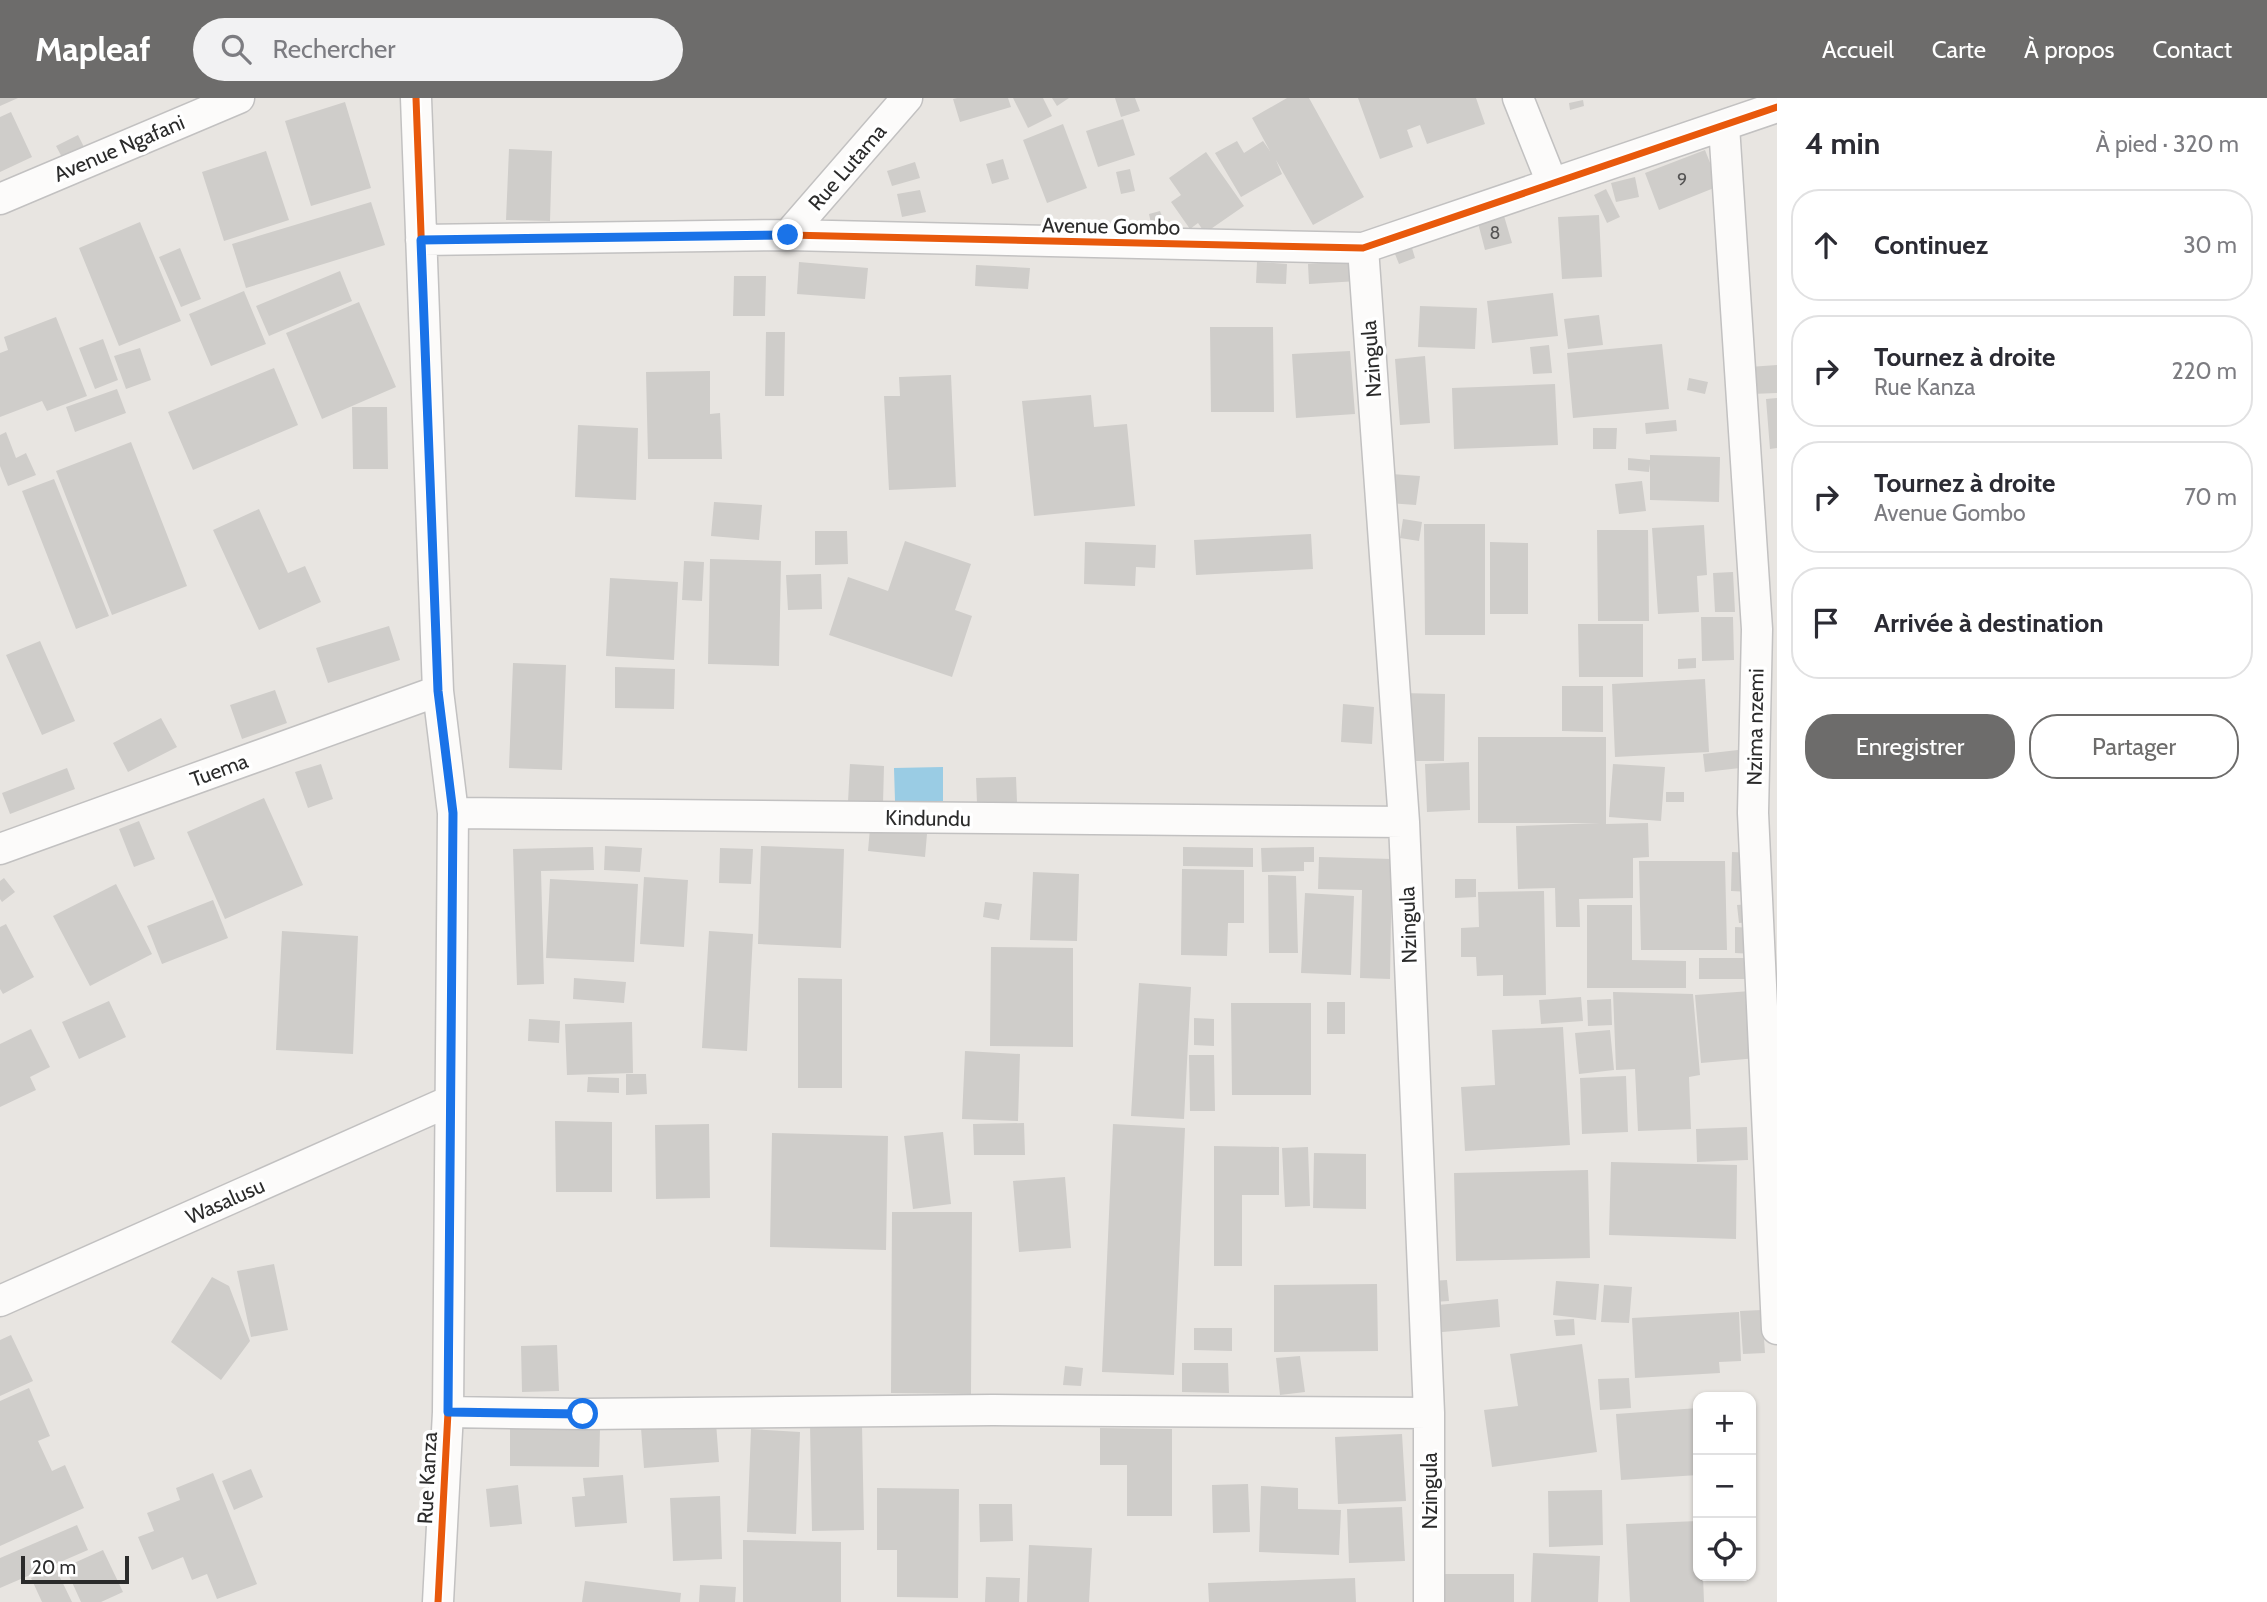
<!DOCTYPE html>
<html lang="fr">
<meta charset="utf-8">
<style>
:root{--surface:#fff;--page:#f2f2f3;--text:#2b2b33;--muted:#7c7c81;--line:#e1e1e2;--accent:#6d6c6b}
body{margin:0;font-family:Cabin,sans-serif;background:var(--page);color:var(--text)}
.controls{position:absolute;right:21px;bottom:21px;display:grid;overflow:hidden;border-radius:14px;box-shadow:0 2px 5px #0004}
.controls button{width:63px;height:63px;display:grid;place-items:center;padding:0;border:0;border-bottom:2px solid var(--line);background:var(--surface);color:var(--text);font:35px sans-serif}
.scale{position:absolute;left:21px;bottom:18px;width:108px;box-sizing:border-box;padding-left:7px;border:4px solid #2b2b2b;border-top:0;font-size:19px;line-height:24px;white-space:nowrap;color:#2b2b2b;-webkit-text-stroke:5px #fff;paint-order:stroke}
.stop{position:absolute;width:21px;height:21px;margin:-16px;border:5px solid #1a73e8;border-radius:50%;background:#fff}
.stop.end{background:#1a73e8;border-color:#fff;box-shadow:0 2px 7px #0008}
.list{margin:0;padding:0;list-style:none}
h2{display:flex;justify-content:space-between;align-items:center;height:91px;margin:0;padding:0 28px;font-size:30px}
h2 small{font-size:23px;font-weight:400;color:var(--muted)}
.list li{display:grid;grid-template-columns:46px 1fr auto;gap:21px;align-items:center;box-sizing:border-box;height:112px;margin:0 14px 14px;padding:0 14px;border:2px solid var(--line);border-radius:28px}
.list b{display:block;font-size:26px;white-space:nowrap}
.list p{margin:0;font-size:23px;white-space:nowrap;color:var(--muted)}
.list em{font-size:23px;font-style:normal;color:var(--muted)}
.actions{display:flex;gap:14px;padding:21px 28px}
.actions a{flex:1;padding:16px 0;border:2px solid var(--accent);border-radius:28px;text-align:center;font-size:24px;color:var(--accent)}
.actions .main{background:var(--accent);color:#fff}
.icon{flex:none;width:38px;height:38px;fill:none;stroke:currentColor;stroke-width:2;stroke-linecap:round;stroke-linejoin:round}
.map{position:relative;flex:none;width:1777px;height:1504px;overflow:hidden}
header{display:flex;align-items:center;gap:42px;box-sizing:border-box;height:98px;padding:0 35px;background:var(--accent);color:#fff}
header strong{font-size:33px}
nav{display:flex;gap:38px;margin-inline-start:auto;font-size:24px}
.search{width:490px;height:63px;background:var(--page);display:flex;align-items:center;gap:18px;box-sizing:border-box;padding:0 24px;border-radius:38px;color:var(--muted);font-size:26px}
main{display:flex}
aside{flex:1;background:var(--surface)}
.map>svg:first-child{display:block}
.water{fill:#9acce4}
.building{fill:#cfcdca}
.lines{fill:none;stroke-linecap:round;stroke-linejoin:round}
.street-casing{stroke:#c2c1c1;stroke-width:33}
.street{stroke:#fcfbfa;stroke-width:30}
.cycleway-casing{stroke:#fff;stroke-width:11}
.cycleway{stroke:#e8590c;stroke-width:7}
.route{stroke:#1a73e8;stroke-width:9}
.labels{text-anchor:middle;dominant-baseline:central;stroke-width:7;stroke-linejoin:round;paint-order:stroke}
.number-label{font-size:18px;fill:#555454}
.street-label{font-size:21px;fill:#2b2b2b;stroke:#fff}
</style>
<header>
<strong>Mapleaf</strong>
<div class="search"><svg class="icon" aria-label="search" viewBox="0 0 24 24"><circle cx="10" cy="10" r="6"/><path d="M15 15l6 6"/></svg>Rechercher</div>
<nav><a>Accueil</a><a>Carte</a><a>À propos</a><a>Contact</a></nav>
</header>
<main>
<div class="map">
<svg width="1777" height="1504" viewBox="0 0 1777 1504">
<rect width="100%" height="100%" fill="#e8e5e1"/>
<!-- water -->
<path class="water" d="M943,669V703H895L894,670Z"/>
<!-- building -->
<path class="building" d="M0,0H18L0,8Z
M957,0H1008L1011,9L960,24L953,1Z
M1013,0H1043L1052,18L1028,30Z
M1052,0H1069L1057,8Z
M1115,0H1135L1140,13L1121,19Z
M1287,0H1309L1364,99L1313,127L1276,62L1282,76L1241,99L1215,55L1237,43L1244,55L1263,43L1270,53L1252,20Z
M1358,0H1476L1485,26L1427,46L1420,27L1407,32L1413,49L1380,61Z
M1583,2L1584,8L1570,12L1569,5Z
M345,4L371,90L311,108L285,23Z
M11,14L32,59L0,74V19Z
M1123,21L1135,57L1098,69L1086,33Z
M1063,26L1087,90L1047,105L1023,42Z
M78,37L86,53L64,63L56,48Z
M509,51L552,53L550,123L506,122Z
M1705,52L1719,88L1659,112L1645,75Z
M266,53L289,122L224,143L202,74Z
M1206,54L1244,108L1205,135L1198,125L1190,131L1171,104L1181,97L1169,80Z
M1003,61L1009,81L992,86L986,66Z
M915,64L920,80L892,88L887,73Z
M1130,71L1135,93L1121,96L1116,74Z
M1635,79L1639,99L1616,104L1611,85Z
M1606,91L1620,119L1607,125L1594,97Z
M920,92L926,114L902,119L897,96Z
M371,104L385,147L246,190L232,146Z
M1160,113L1163,121L1151,125L1149,116Z
M1599,117L1602,179L1562,181L1558,119Z
M1504,118L1512,145L1485,152L1478,125Z
M140,124L181,223L119,248L79,150Z
M180,150L201,201L181,209L159,159Z
M1412,150L1415,160L1399,166L1395,156Z
M1356,163L1358,183L1309,186L1308,166Z
M799,164L868,170L865,201L797,196Z
M1257,164L1287,166L1286,186L1256,185Z
M976,167L1030,170L1028,191L975,188Z
M340,173L352,203L269,238L256,208Z
M734,178H766L765,218H733Z
M244,193L266,246L211,268L189,216Z
M1553,195L1558,238L1492,245L1487,203Z
M359,204L396,289L322,321L286,235Z
M1420,208L1477,210L1475,251L1418,249Z
M1599,217L1603,247L1568,251L1564,221Z
M56,219L87,298L47,313L42,303L0,319V255L8,252L4,239Z
M1210,229H1273L1274,314H1211Z
M766,234H785L784,298H765Z
M103,241L118,282L95,291L79,250Z
M1662,246L1669,311L1573,320L1567,255Z
M1549,247L1552,275L1533,276L1530,249Z
M140,250L151,282L126,291L114,258Z
M1350,253L1355,316L1296,320L1292,256Z
M1425,258L1430,325L1400,327L1395,261Z
M1777,267V295L1751,296L1749,269Z
M274,270L298,327L193,372L168,314Z
M710,273V316L720,315L722,361H648L646,274Z
M951,277L956,389L889,392L884,298H900L899,279Z
M1689,280L1708,284L1705,296L1687,292Z
M1555,286L1558,347L1454,351L1452,290Z
M117,291L126,315L75,334L66,309Z
M1091,297L1094,329L1127,326L1135,408L1034,418L1022,303Z
M1777,300V350L1770,351L1766,301Z
M352,309H387L388,371H353Z
M1676,322L1677,333L1646,336L1645,325Z
M578,327L638,330L636,402L575,399Z
M1593,330H1617L1616,351H1593Z
M6,334L16,360L26,355L36,377L8,388L0,368V337Z
M131,344L187,488L112,517L56,373Z
M1650,357L1720,359L1719,404L1650,402V366L1649,374L1628,372V360L1650,362Z
M1391,376L1420,378L1416,407L1388,405Z
M54,381L109,518L76,531L22,393Z
M1642,383L1646,413L1619,416L1615,386Z
M714,404L762,407L759,442L711,438Z
M259,411L288,475L305,468L321,504L259,532L213,432Z
M1403,421L1422,424L1419,443L1400,440Z
M1424,426H1485V537H1425Z
M1704,427L1707,477L1697,478L1699,514L1658,516L1652,430Z
M1597,432H1648L1649,523H1598Z
M815,433H847L848,466L815,467Z
M1311,436L1313,471L1196,477L1194,442Z
M905,443L971,466L955,512L972,518L952,579L829,537L848,479L888,493Z
M1085,444L1156,447L1155,470L1136,469L1135,488L1084,486Z
M1490,444L1528,445V516H1490Z
M710,461L781,463L779,568L708,566Z
M684,463L704,464L702,503L682,502Z
M1733,474L1735,514H1715L1713,475Z
M821,476L822,511L788,512L786,477Z
M610,480L678,484L674,562L606,558Z
M1701,519H1733L1734,562L1702,563Z
M1578,526H1643V579H1579Z
M389,528L400,562L328,585L316,550Z
M40,543L75,623L42,637L6,557Z
M1696,560V570L1678,571V561Z
M513,565L566,567L562,672L509,670Z
M615,569L675,571L674,611L615,610Z
M1705,581L1709,654L1615,659L1612,586Z
M1562,588H1603V634L1562,633Z
M275,592L287,625L242,641L230,607Z
M1401,595L1445,596L1444,663H1400Z
M1343,606L1374,609L1372,646L1341,644Z
M161,620L177,649L128,674L113,645Z
M1478,639H1606V726L1648,725L1649,759L1633,760V800L1579,801L1580,829H1556L1555,790L1518,791L1516,728L1600,725H1478Z
M1738,652L1740,670L1705,674L1703,656Z
M1469,664L1470,712L1427,714L1425,666Z
M321,666L333,701L308,710L295,674Z
M850,666L884,668L883,706L848,704Z
M1613,666L1665,669L1661,723L1609,719Z
M67,670L75,691L10,716L2,695Z
M1016,679L1017,704L977,705L976,680Z
M1666,694H1684V704H1666Z
M264,700L303,787L225,821L187,734Z
M139,723L155,761L134,769L119,731Z
M870,730L927,736L925,759L868,753Z
M605,748L642,750L640,774L604,772Z
M761,748L844,751L841,850L758,846Z
M593,749L594,772L541,773L544,886L517,887L513,751Z
M1183,749L1253,750V769L1183,768Z
M1314,749V764H1304V773L1262,774L1261,750Z
M720,750L753,751L751,786L719,785Z
M1732,754L1753,755L1752,794L1731,793Z
M1319,759L1392,761L1390,881L1360,880L1362,792L1318,791Z
M1639,763H1725L1727,852H1641Z
M1182,771L1244,772V825H1228L1227,858L1181,857Z
M1033,774L1079,776L1077,843L1030,842Z
M1268,777L1296,778L1298,855H1269Z
M644,779L688,782L684,849L640,846Z
M4,780L15,794L2,804L0,801V783Z
M550,781L638,786L634,864L546,860Z
M1455,781H1476V799L1455,800Z
M116,786L152,856L90,888L53,818Z
M1544,793L1546,897L1503,898V877L1477,878L1476,859H1461V830L1479,829L1478,794Z
M1305,795L1354,798L1351,877L1301,875Z
M213,802L228,840L162,866L147,828Z
M985,804L1002,806L999,822L983,819Z
M1751,806L1752,824L1739,825L1737,807Z
M1587,807H1632V862L1686,863V890H1587Z
M6,826L34,879L3,896L0,891V829Z
M1735,829L1754,830V856L1735,855Z
M282,833L358,838L353,956L276,952Z
M709,833L753,836L747,953L702,950Z
M991,849L1073,850V949L990,948Z
M1699,860H1750V881H1699Z
M574,880L626,884L624,905L573,901Z
M798,880L842,881V990H798Z
M1139,885L1191,889L1184,1021L1131,1018Z
M1751,893L1757,960L1701,965L1695,897Z
M1613,894L1693,896L1700,977L1689,979L1691,1031L1638,1033L1635,971L1616,972Z
M1581,899L1583,923L1541,926L1539,902Z
M1611,901L1612,927L1588,928L1587,902Z
M109,903L126,939L79,961L62,924Z
M1327,904H1345V936H1327Z
M1231,905H1311V997H1232Z
M1194,920L1214,921V948L1194,947Z
M529,921L560,923L559,945L528,943Z
M632,924L633,975L567,977L565,926Z
M1563,929L1570,1047L1465,1053L1461,989L1495,987L1492,932Z
M31,931L50,969L30,979L36,992L0,1009V946Z
M1610,932L1614,972L1579,976L1575,935Z
M965,953L1020,956L1018,1023L962,1021Z
M1189,957H1214L1215,1013H1190Z
M626,976H646L647,996L626,997Z
M1626,978L1628,1034L1582,1036L1580,980Z
M588,979L619,980V995L587,994Z
M555,1023L612,1024V1094H556Z
M1024,1025L1025,1057H974L973,1026Z
M709,1026L710,1100L656,1101L655,1027Z
M1113,1026L1185,1030L1174,1277L1102,1274Z
M1747,1029L1748,1062L1697,1064L1696,1031Z
M943,1034L951,1106L913,1111L904,1038Z
M772,1035L888,1038L886,1152L770,1149Z
M1214,1048L1279,1049V1097H1242V1168H1214Z
M1308,1049L1310,1108L1285,1109L1282,1050Z
M1314,1055L1366,1056V1111L1313,1110Z
M1611,1064L1737,1067L1736,1141L1609,1137Z
M1588,1072L1590,1160L1456,1163L1454,1075Z
M1065,1079L1071,1150L1019,1154L1013,1083Z
M892,1114H972L971,1296L891,1295Z
M274,1166L288,1232L251,1239L237,1173Z
M212,1179L229,1188L250,1243L221,1282L171,1244Z
M1447,1182L1449,1203L1433,1204L1431,1183Z
M1556,1183L1599,1186L1596,1222L1553,1217Z
M1377,1186L1378,1253L1274,1254V1187Z
M1604,1187L1632,1189L1629,1225L1601,1224Z
M1498,1201L1500,1229L1431,1235L1428,1208Z
M1762,1212L1765,1255L1743,1256L1740,1213Z
M1739,1214L1741,1263L1719,1264L1720,1275L1635,1280L1632,1220Z
M1574,1221L1575,1237L1556,1238L1554,1222Z
M1194,1230H1232V1253L1194,1252Z
M11,1237L33,1283L0,1298V1242Z
M1582,1246L1597,1354L1492,1369L1484,1312L1518,1308L1510,1256Z
M557,1247L559,1293L522,1294L521,1248Z
M1300,1258L1305,1294L1280,1297L1276,1260Z
M1182,1265H1228L1229,1295L1182,1294Z
M1065,1268L1083,1270L1081,1288L1063,1287Z
M1629,1280L1631,1310L1600,1312L1598,1281Z
M29,1290L50,1338L38,1343L52,1373L65,1367L84,1410L0,1448V1303Z
M1698,1310V1377L1621,1382L1616,1316Z
M716,1325L719,1364L644,1370L641,1330Z
M810,1327H862L864,1432L812,1433Z
M510,1328L600,1330L599,1369L510,1368Z
M1100,1330L1172,1331V1418H1127V1367H1100Z
M751,1331L800,1334L796,1436L747,1434Z
M1402,1336L1406,1403L1338,1406L1335,1339Z
M251,1371L263,1399L234,1412L222,1383Z
M213,1375L257,1486L217,1501L207,1476L192,1482L183,1459L152,1472L138,1439L154,1433L147,1415L180,1402L176,1390Z
M623,1377L627,1425L575,1429L572,1399L585,1398L583,1380Z
M1248,1386L1250,1434L1213,1435L1212,1387Z
M518,1387L522,1426L490,1429L486,1391Z
M1261,1388L1298,1390V1411L1341,1412L1339,1457L1259,1454Z
M877,1390L959,1391L958,1500L897,1499V1452H877Z
M1602,1392L1603,1447L1549,1449L1548,1393Z
M720,1398L722,1461L673,1463L670,1400Z
M979,1406H1012L1013,1443L980,1444Z
M1402,1409L1405,1463L1349,1465L1347,1411Z
M1698,1423V1478H1703L1704,1504H1630L1626,1426Z
M77,1427L88,1452L0,1490V1460Z
M743,1442L841,1444V1504H743Z
M1029,1447L1092,1450L1089,1504H1027Z
M103,1452L123,1494L101,1504H81L65,1469Z
M1533,1455L1600,1458L1598,1504H1531Z
M55,1469L72,1504H42L31,1480Z
M1441,1476H1514V1504H1441Z
M986,1479L1020,1480L1019,1504H985Z
M1355,1480L1356,1504H1209L1208,1485Z
M585,1483L681,1495L680,1504H582Z
M700,1487L736,1489L735,1504H699Z"/>
<g class="lines">
<!-- street casing -->
<g class="street-casing">
<path id="street" d="M416,0L438,593L453,715L448,1314L438,1504
M1518,0L1552,85
M1724,28L1757,531L1753,715L1777,1231
M0,101L239,0
M788,137L907,0
M421,142L788,137L1363,150L1777,9
M1363,150L1404,724L1429,1315V1504
M453,715L1404,724
M0,751L438,593
M0,1203L450,1003
M448,1314L583,1316L993,1312L1429,1315"/>
</g>
<!-- street -->
<use href="#street" class="street"/>
<!-- cycleway casing -->
<g class="cycleway-casing">
<path id="cycleway" d="M416,0L438,593L453,715L448,1314L438,1504
M421,142L788,137L1363,150L1777,9"/>
</g>
<!-- cycleway -->
<use href="#cycleway" class="cycleway"/>
</g>
<g class="lines">
<!-- route -->
<path class="route" d="M583,1316L448,1314L453,715L438,593L421,142L788,137"/>
</g>
<g class="labels">
<!-- number labels -->
<g class="number-label">
<text x="1682" y="82">9</text>
<text x="1495" y="135">8</text>
</g>
<!-- street labels -->
<g class="street-label">
<text transform="translate(119 50) rotate(-23)">Avenue Ngafani</text>
<text transform="translate(847 69) rotate(-49)">Rue Lutama</text>
<text transform="translate(1111 128) rotate(1)">Avenue Gombo</text>
<text transform="translate(1371 261) rotate(-94)">Nzingula</text>
<text transform="translate(1755 629) rotate(-89)">Nzima nzemi</text>
<text transform="translate(219 672) rotate(-20)">Tuema</text>
<text transform="translate(928 720) rotate(1)">Kindundu</text>
<text transform="translate(1408 827) rotate(-92)">Nzingula</text>
<text transform="translate(225 1103) rotate(-24)">Wasalusu</text>
<text transform="translate(427 1380) rotate(-87)">Rue Kanza</text>
<text transform="translate(1429 1393) rotate(-90)">Nzingula</text>
</g>
</g>
</svg>
<div class="controls">
<button>+</button>
<button>−</button>
<button><svg class="icon" aria-label="locate" viewBox="0 0 24 24"><circle cx="12" cy="12" r="6"/><path d="M12 2v4M12 18v4M2 12h4M18 12h4"/></svg></button>
</div>
<div class="scale">20 m</div>
<div class="stop" style="left:583px;top:1316px"></div>
<div class="stop end" style="left:788px;top:137px"></div>
</div>
<aside>
<h2>4 min<small>À pied · 320 m</small></h2>
<ul class="list">
<li><svg class="icon" aria-label="ahead" viewBox="0 0 24 24"><path d="M12 20V5M6 11l6-6 6 6"/></svg><div><b>Continuez</b></div><em>30 m</em></li>
<li><svg class="icon" aria-label="right" viewBox="0 0 24 24"><path d="M7 20v-9h11M14 6l5 5-5 5"/></svg><div><b>Tournez à droite</b><p>Rue Kanza</p></div><em>220 m</em></li>
<li><svg class="icon" aria-label="right" viewBox="0 0 24 24"><path d="M7 20v-9h11M14 6l5 5-5 5"/></svg><div><b>Tournez à droite</b><p>Avenue Gombo</p></div><em>70 m</em></li>
<li><svg class="icon" aria-label="arrive" viewBox="0 0 24 24"><path d="M6 21V4h12l-3 4 3 4H6"/></svg><div><b>Arrivée à destination</b></div></li>
</ul>
<div class="actions"><a class="main">Enregistrer</a><a>Partager</a></div>
</aside>
</main>
